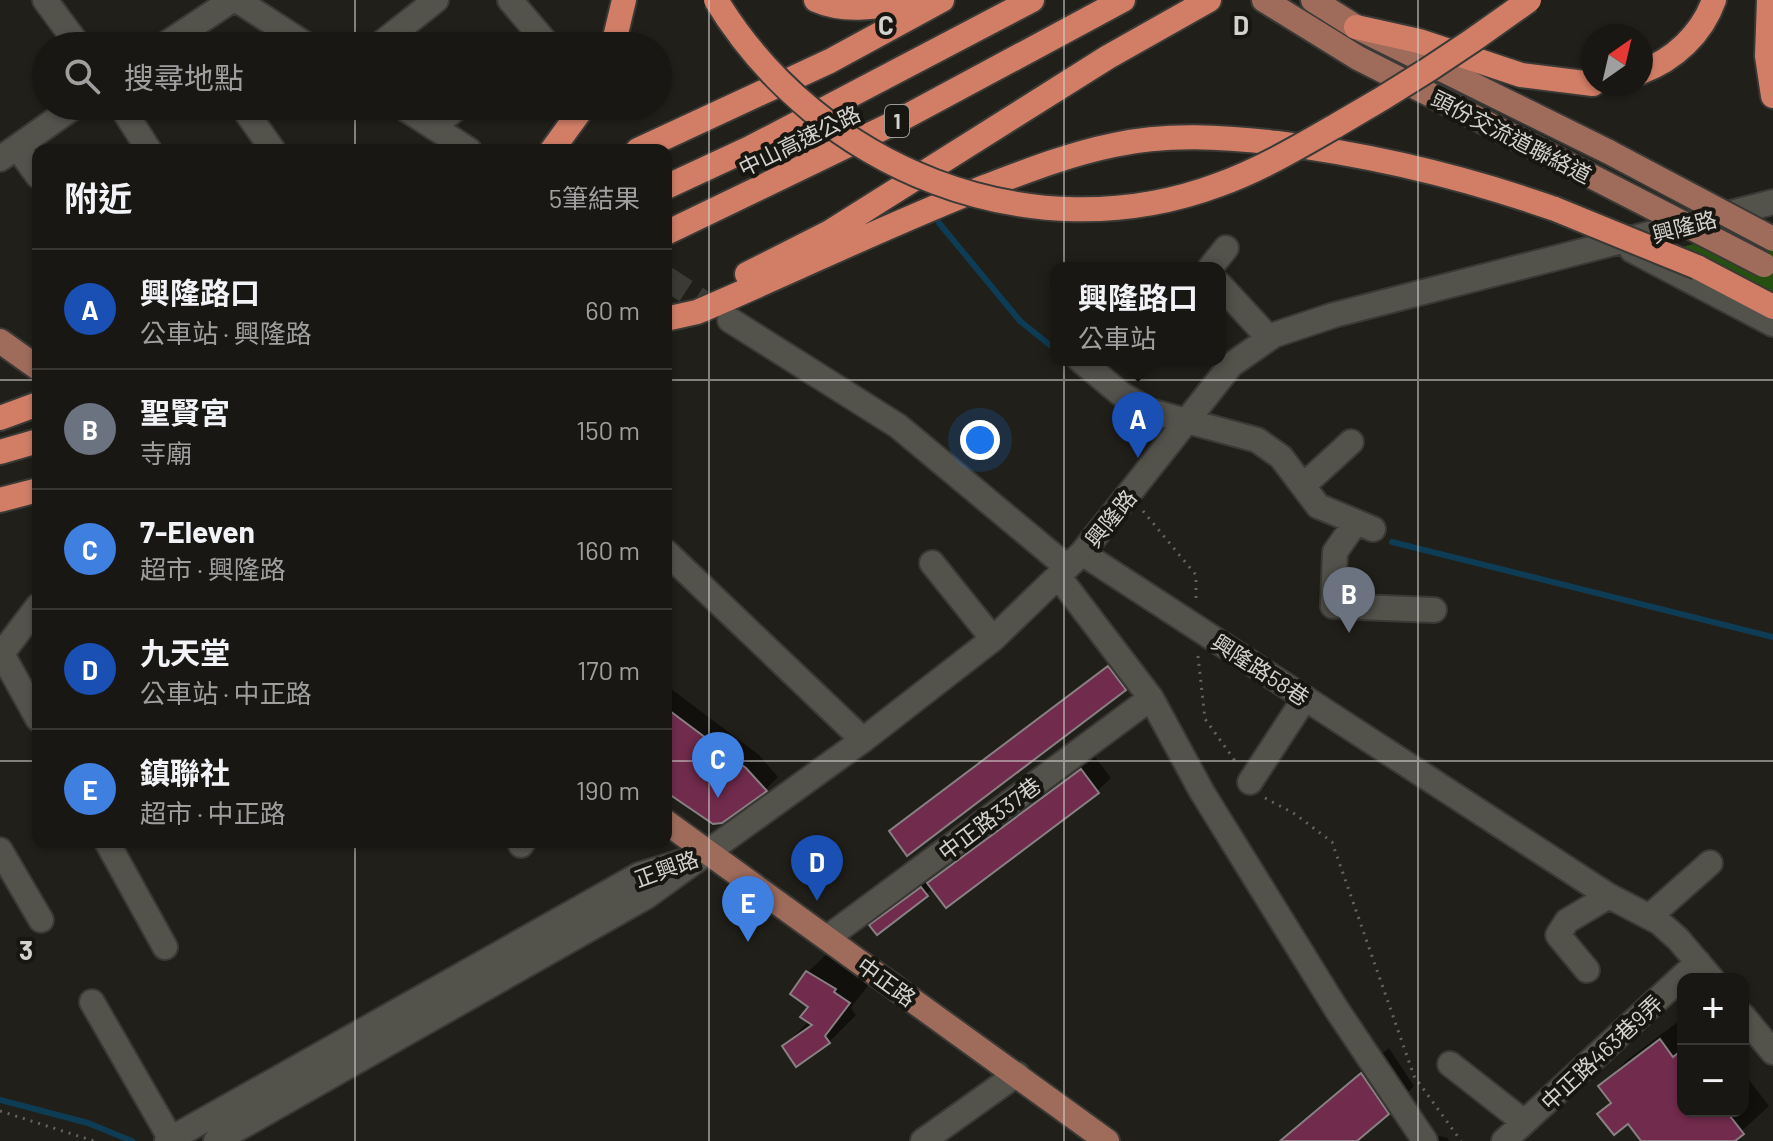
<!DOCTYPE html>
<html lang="zh-TW">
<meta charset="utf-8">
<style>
:root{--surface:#191713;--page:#22201c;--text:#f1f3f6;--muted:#9f9fa0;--line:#373633;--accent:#0b8043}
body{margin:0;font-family:Barlow,"Noto Sans TC",sans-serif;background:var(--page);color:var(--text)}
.controls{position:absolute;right:24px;bottom:24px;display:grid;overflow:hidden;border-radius:16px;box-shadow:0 2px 6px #0004}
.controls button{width:72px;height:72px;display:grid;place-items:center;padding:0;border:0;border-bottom:2px solid var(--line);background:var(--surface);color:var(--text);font:40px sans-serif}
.compass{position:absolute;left:1581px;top:24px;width:72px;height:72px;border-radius:50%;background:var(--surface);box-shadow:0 2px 6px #0004;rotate:34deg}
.you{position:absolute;left:980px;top:440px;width:28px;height:28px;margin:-20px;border:6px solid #fff;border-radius:50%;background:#1a73e8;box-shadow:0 0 0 12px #1a73e833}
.badge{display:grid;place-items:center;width:52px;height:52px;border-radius:50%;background:var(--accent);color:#fff;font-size:26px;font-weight:700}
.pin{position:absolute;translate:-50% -66px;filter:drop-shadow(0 2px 4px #0008)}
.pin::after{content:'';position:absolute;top:42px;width:28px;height:24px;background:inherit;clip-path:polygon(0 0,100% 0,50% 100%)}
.popup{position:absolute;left:1050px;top:262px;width:176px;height:104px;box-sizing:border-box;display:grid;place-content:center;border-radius:16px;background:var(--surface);filter:drop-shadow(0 2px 6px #0005);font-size:26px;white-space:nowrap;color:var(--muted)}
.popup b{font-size:30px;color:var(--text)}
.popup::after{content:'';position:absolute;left:50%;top:100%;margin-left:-16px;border:16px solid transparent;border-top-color:var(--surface)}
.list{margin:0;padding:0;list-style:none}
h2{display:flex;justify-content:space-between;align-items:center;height:104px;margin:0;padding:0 32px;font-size:34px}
h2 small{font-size:26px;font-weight:400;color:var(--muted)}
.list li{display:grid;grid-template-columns:52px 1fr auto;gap:24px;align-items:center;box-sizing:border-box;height:120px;padding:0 32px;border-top:2px solid var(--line)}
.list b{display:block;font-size:30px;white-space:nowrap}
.list p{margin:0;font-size:26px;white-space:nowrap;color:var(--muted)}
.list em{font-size:26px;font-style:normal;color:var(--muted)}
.icon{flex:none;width:44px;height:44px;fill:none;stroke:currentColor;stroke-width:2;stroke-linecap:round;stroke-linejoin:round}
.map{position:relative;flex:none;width:1773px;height:1141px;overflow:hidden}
.search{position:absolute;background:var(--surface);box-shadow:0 2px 6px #0004;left:32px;top:32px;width:640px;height:88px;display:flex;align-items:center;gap:20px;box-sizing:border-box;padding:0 28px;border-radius:44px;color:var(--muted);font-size:30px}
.panel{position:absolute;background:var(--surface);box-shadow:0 2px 6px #0004;left:32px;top:144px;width:640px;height:704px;border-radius:16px}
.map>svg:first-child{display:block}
.garden{fill:#265010}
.shadow{fill:#0007}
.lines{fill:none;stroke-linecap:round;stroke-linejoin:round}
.stream{stroke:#0e3c54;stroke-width:6}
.building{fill:#712b4c;stroke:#888083;stroke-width:2}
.minor-tunnel{stroke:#3c3a34;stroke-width:24;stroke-dasharray:24 12;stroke-linecap:butt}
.minor-casing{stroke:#3a3935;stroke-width:28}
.major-casing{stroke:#3a3935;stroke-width:28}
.highway-casing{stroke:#3a3935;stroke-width:28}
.path{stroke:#65635e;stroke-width:3;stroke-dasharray:2 6;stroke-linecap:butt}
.minor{stroke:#53524b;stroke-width:24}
.major{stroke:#9f6c5c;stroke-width:24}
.highway{stroke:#d27e67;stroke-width:24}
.major-bridge-casing{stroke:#3a3935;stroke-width:28;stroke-linecap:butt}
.highway-bridge-casing{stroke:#3a3935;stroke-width:28;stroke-linecap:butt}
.major-bridge{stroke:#9f6c5c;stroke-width:24}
.highway-bridge{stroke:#d27e67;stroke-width:24}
.grid{fill:none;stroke:#d3d2ce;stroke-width:2;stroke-opacity:0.55}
.labels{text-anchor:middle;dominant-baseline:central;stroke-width:8;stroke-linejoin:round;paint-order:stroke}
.shield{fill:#171610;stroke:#9b9a95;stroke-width:2}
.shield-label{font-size:20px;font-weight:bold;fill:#d3d2ce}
.street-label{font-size:22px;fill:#d3d2ce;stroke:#171610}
.grid-label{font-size:26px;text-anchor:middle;font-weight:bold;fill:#d3d2ce;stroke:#171610;stroke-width:8;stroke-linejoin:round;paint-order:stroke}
</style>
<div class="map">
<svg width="1773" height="1141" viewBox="0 0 1773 1141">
<rect width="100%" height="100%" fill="#211f19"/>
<!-- garden -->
<path class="garden" d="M1773,223V315L1652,255Z"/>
<!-- shadow -->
<path class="shadow" d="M1122,655L1138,675L1125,689L891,832L905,818Z
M666,685L759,755L778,777L765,790H666Z
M1095,757L1111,778L1097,791L872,926L885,912Z
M835,946L875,976L851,1008L856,1015L829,1042L784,1046L809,1021L808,972Z
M1683,1018V1111H1743V1072L1769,1106L1731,1141H1644L1628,1122L1600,1114L1612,1101L1601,1087L1627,1060Z
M1389,1048L1414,1086L1388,1113L1354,1141H1278Z
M1435,1135L1447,1138L1450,1141H1428Z"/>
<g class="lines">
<!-- stream -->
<path class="stream" d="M939,223L1020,321L1056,350
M1132,413L1151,428
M1392,542L1773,637
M0,1100L88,1123L132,1141"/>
</g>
<!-- building -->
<path class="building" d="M1108,666L1126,690L907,856L889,831Z
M666,708L746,768L767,791L722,823L713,824L666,792Z
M1081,769L1099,793L946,908L927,883Z
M921,887L928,896L877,935L869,925Z
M806,971L836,989L834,992L850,1003L825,1036L830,1043L796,1067L782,1046L812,1025L800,1017L808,1007L790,994Z
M1660,1039L1673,1057L1683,1049V1111H1726L1744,1134L1735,1141H1641L1628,1124L1614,1135L1597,1114L1611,1103L1598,1086Z
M1361,1073L1389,1114L1357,1141H1280Z"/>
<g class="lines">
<!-- minor-tunnel -->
<path class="minor-tunnel" d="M666,278L724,316"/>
<!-- minor casing -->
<g class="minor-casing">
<path id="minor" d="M45,0L79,46
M237,0L308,46
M510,0L549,46
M163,46L232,0
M378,46L436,0
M121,106L149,150
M242,106L273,150
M401,106L469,150
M433,127L459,106
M17,147L38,176
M0,159L75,106
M1632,250L1773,324
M1210,268L1226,248
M1220,285L1269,338
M730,320L898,426L1067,567
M1080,360L1121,394L1150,411L1257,440L1281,457L1318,506L1373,529
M1303,486L1351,442
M1356,522L1335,552L1333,606L1434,610
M666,552L863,740
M1082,553L1609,896L1659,922L1678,939L1712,979
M932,563L993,639
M1058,576L1151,698L1202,792L1337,1010L1425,1141
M2,654L38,719
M0,656L38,606
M1250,782L1305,698
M107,842L165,947
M521,845L523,842
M0,850L41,920
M1649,917L1710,863
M827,938L1151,698
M1587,970L1558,935L1567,921L1609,896
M92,1002L172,1141
M1743,1016L1773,1052
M1450,1064L1524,1122
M167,1141L639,875L684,861
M216,1141L647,896L863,740L993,639L1082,553L1231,365L1274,335L1334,315L1773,202
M923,1141L1017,1074
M1504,1141L1698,962"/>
</g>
<!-- major casing -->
<g class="major-casing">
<path id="major" d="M1264,0L1358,58L1591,176
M1313,0L1356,27L1609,152
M0,341L38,368
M666,822L1107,1141"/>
</g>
<!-- highway casing -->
<g class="highway-casing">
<path id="highway" d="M816,0C845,13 880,7 910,0
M1769,0L1767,56L1773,96
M1356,27L1419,41L1521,75L1593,84
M613,46L624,0
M1641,72C1674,60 1702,34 1714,0
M552,150L584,106
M638,150L830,61L942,0
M666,187L750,148L1032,0
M666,233L896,122L1123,0
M1697,267L1773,307
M747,274L830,232L1108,57L1209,0
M670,318L697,312C794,271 889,224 987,186C1029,170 1070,154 1114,145C1167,133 1224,137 1277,143C1373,155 1464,177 1555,209
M0,418L38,404
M0,452L38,441
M0,500L38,490"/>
</g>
<!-- path -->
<path class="path" d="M1143,511L1196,575V600
M1198,656L1205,719L1238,765
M1265,798L1295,814L1332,842L1414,1076L1461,1141
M0,1111L94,1141"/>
<!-- minor -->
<use href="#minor" class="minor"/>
<!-- major -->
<use href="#major" class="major"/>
<!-- highway -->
<use href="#highway" class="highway"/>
<!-- major-bridge casing -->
<g class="major-bridge-casing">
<path id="major-bridge" d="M1609,152L1773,239
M1591,176L1764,265"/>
</g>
<!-- highway-bridge casing -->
<g class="highway-bridge-casing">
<path id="highway-bridge" d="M716,0C818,168 1030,255 1218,185C1260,170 1299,147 1337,125C1404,87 1467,46 1529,0
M1555,209L1697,267"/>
</g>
<!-- major-bridge -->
<use href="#major-bridge" class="major-bridge"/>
<!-- highway-bridge -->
<use href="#highway-bridge" class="highway-bridge"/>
</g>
<!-- grid -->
<path class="grid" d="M355,0V46M709,0V1141M1064,0V1141M1418,0V1141M355,106V150M0,380H38M666,380H1773M0,761H38M666,761H1773M355,842V1141"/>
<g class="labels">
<!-- shield labels -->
<rect class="shield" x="885" y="105" width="24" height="32" rx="6"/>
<g class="shield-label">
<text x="897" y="121">1</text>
</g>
<!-- street labels -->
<g class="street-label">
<text transform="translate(1512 136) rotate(27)">頭份交流道聯絡道</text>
<text transform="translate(799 140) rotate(-26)">中山高速公路</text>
<text transform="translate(1684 226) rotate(-15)">興隆路</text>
<text transform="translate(1110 518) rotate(-51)">興隆路</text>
<text transform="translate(1261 669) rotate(33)">興隆路58巷</text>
<text transform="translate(989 818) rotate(-37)">中正路337巷</text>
<text transform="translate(666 868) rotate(-20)">正興路</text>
<text transform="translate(887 981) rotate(36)">中正路</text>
<text transform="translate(1601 1052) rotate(-43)">中正路463巷9弄</text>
</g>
</g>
<g class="grid-label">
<text x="886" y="35">C</text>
<text x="1241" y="35">D</text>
<text x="26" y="960">3</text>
</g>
</svg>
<div class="controls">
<button>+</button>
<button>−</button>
</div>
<svg class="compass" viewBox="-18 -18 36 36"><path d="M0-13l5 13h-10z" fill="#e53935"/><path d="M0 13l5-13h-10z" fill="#9f9fa0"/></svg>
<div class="you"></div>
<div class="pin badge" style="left:1138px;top:458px;background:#1a4fb4">A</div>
<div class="popup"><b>興隆路口</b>公車站</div>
<div class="pin badge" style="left:1349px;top:633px;background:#6b7280">B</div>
<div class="pin badge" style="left:718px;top:798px;background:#3f7fe0">C</div>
<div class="pin badge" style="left:817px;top:901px;background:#1a4fb4">D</div>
<div class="pin badge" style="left:748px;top:942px;background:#3f7fe0">E</div>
<div class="search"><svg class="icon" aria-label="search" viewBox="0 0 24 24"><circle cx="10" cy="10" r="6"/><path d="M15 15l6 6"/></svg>搜尋地點</div>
<section class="panel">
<h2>附近<small>5筆結果</small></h2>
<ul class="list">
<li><span class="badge" style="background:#1a4fb4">A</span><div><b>興隆路口</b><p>公車站 · 興隆路</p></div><em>60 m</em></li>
<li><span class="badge" style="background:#6b7280">B</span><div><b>聖賢宮</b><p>寺廟</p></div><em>150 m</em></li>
<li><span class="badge" style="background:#3f7fe0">C</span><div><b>7-Eleven</b><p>超市 · 興隆路</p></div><em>160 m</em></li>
<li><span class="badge" style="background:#1a4fb4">D</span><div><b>九天堂</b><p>公車站 · 中正路</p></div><em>170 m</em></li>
<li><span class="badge" style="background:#3f7fe0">E</span><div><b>鎮聯社</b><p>超市 · 中正路</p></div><em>190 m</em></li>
</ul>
</section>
</div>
